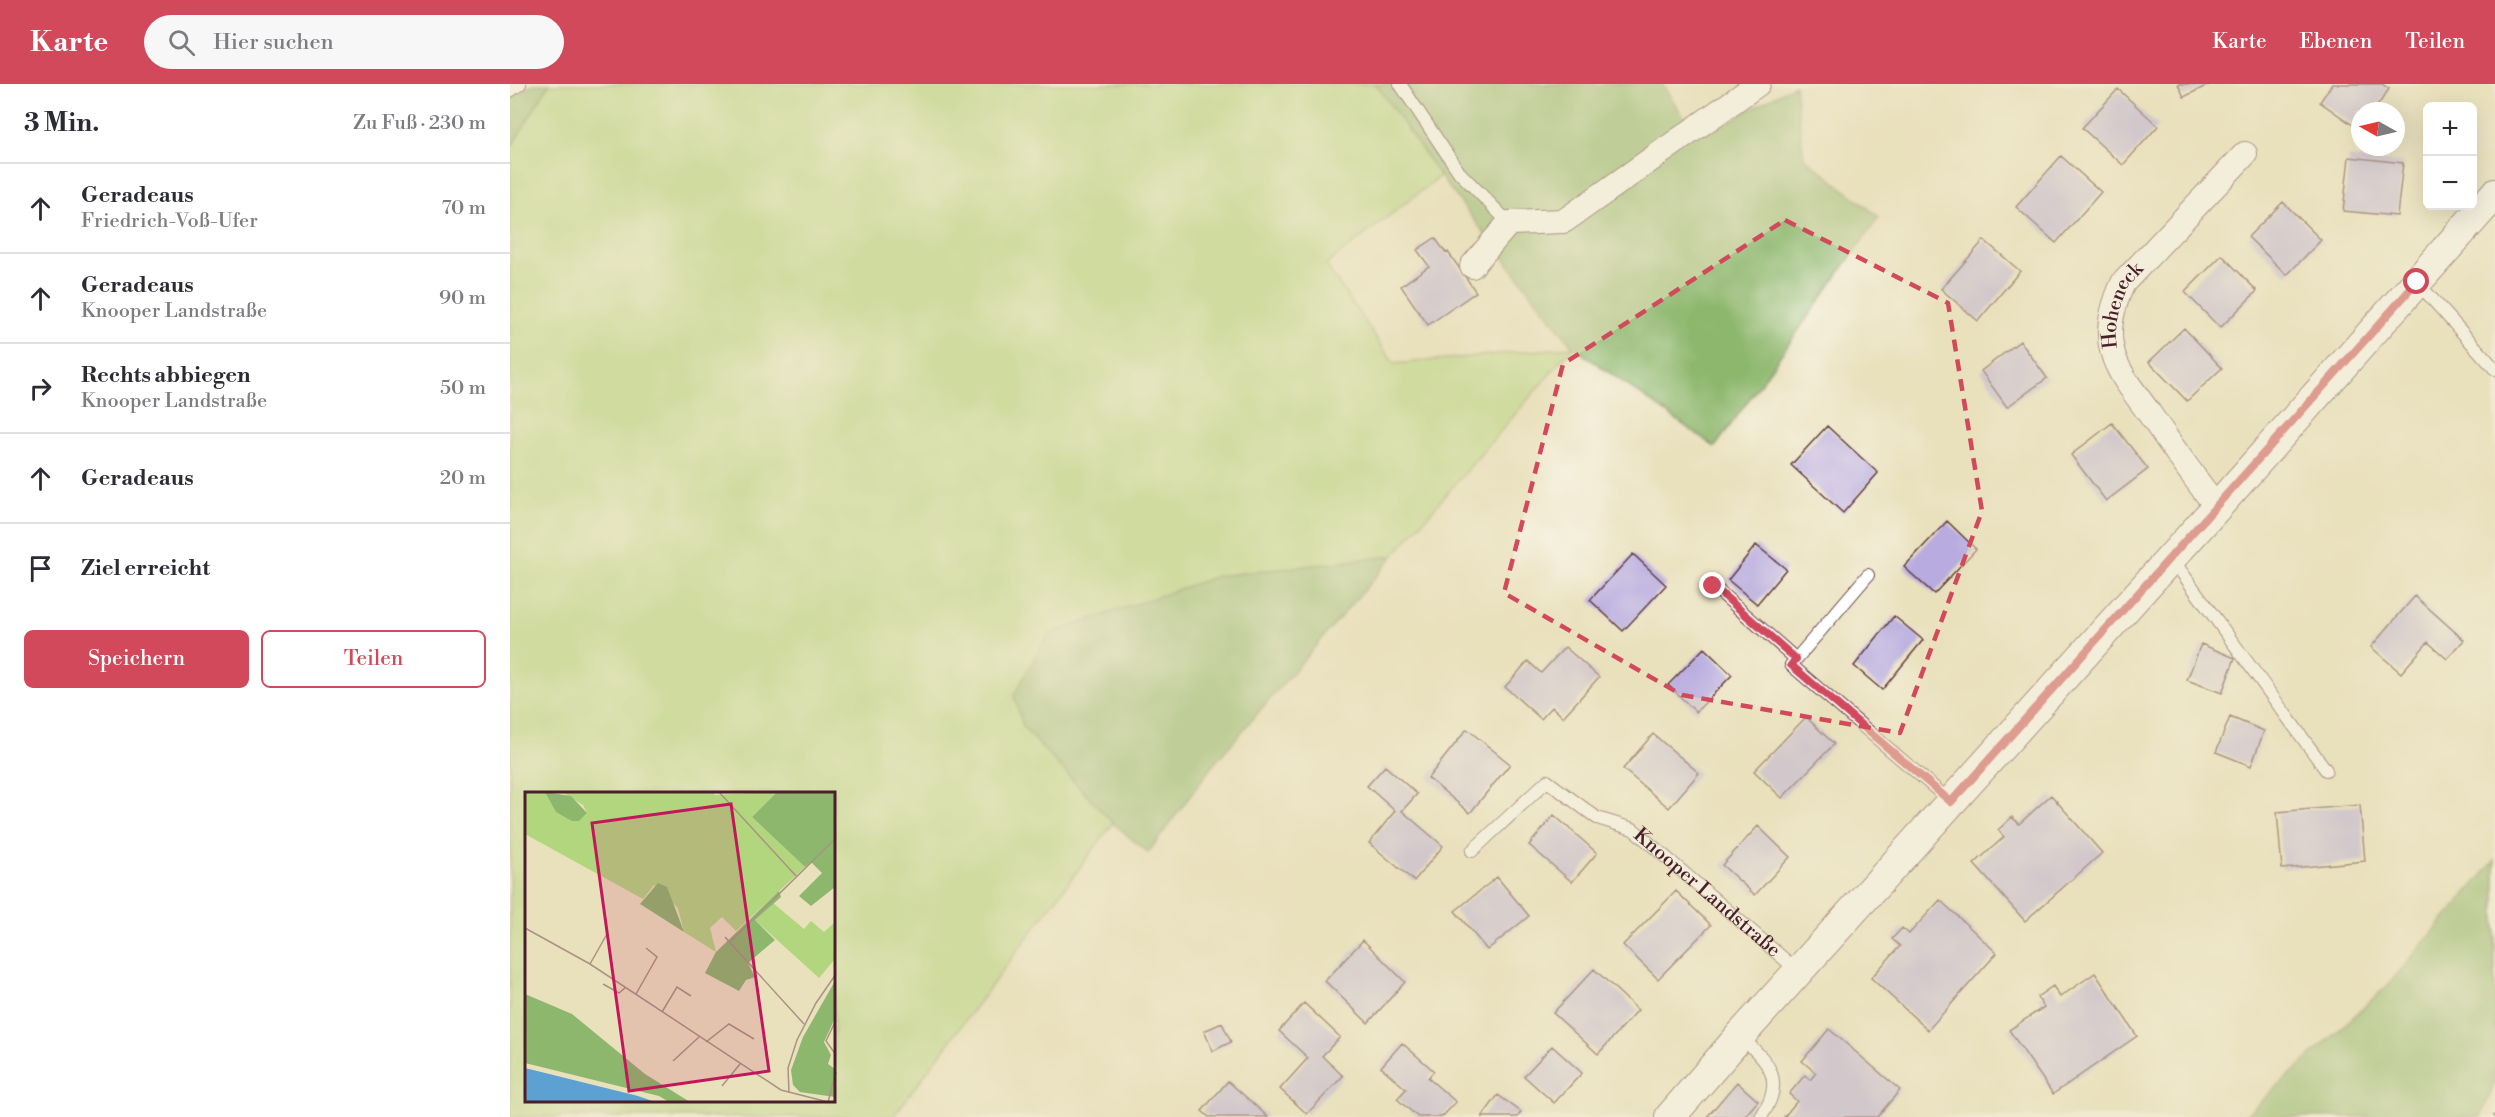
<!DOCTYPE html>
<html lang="de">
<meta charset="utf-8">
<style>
:root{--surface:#fff;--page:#f7f7f7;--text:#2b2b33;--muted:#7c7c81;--line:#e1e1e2;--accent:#d1495b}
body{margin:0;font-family:"Libre Bodoni",serif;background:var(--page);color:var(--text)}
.controls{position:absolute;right:18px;top:18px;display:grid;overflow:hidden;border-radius:9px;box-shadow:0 6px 24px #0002}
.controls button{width:54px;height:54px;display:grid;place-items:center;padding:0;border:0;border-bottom:2px solid var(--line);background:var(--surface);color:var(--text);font:30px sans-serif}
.compass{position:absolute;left:1841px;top:18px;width:54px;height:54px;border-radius:50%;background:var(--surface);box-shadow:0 6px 24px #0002;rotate:278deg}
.stop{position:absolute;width:18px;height:18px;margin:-14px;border:4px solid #d1495b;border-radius:50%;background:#fff}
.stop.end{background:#d1495b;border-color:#fff;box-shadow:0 2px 6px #0008}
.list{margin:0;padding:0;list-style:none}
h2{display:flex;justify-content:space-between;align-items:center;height:78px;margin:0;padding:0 24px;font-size:26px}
h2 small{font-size:20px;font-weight:400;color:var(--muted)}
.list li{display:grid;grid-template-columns:39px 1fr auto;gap:18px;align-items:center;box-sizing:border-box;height:90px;padding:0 24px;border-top:2px solid var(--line)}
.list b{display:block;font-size:22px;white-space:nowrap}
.list p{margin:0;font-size:20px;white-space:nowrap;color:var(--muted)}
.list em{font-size:20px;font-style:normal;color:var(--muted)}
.actions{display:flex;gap:12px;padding:18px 24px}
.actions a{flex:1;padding:14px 0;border:2px solid var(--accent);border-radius:9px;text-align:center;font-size:21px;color:var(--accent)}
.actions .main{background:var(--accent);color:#fff}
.icon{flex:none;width:33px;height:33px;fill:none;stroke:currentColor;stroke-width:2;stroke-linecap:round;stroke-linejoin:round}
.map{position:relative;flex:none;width:1985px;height:1033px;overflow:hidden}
header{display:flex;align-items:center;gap:36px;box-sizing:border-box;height:84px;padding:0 30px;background:var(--accent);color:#fff}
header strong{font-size:28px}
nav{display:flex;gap:33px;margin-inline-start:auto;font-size:21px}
.search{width:420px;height:54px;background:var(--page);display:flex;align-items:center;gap:15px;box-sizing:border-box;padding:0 21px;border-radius:33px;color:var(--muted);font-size:22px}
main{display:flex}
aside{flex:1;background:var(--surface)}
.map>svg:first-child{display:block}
.green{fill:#b2d67e;stroke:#7e7a54;stroke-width:1.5;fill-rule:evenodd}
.forest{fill:#8db76d;stroke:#6c6b4c;stroke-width:1.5}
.building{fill:#b7abdf}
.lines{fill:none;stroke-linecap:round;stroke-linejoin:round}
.service-casing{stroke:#623c41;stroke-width:14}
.minor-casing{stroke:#623c41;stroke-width:26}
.tertiary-casing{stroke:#623c41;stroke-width:32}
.path{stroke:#623c41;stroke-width:4;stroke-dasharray:1.5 4.5;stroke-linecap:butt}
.service{stroke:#fff;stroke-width:12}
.minor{stroke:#fff;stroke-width:24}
.tertiary{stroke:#fff;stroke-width:30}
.route{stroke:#d1495b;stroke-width:8}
.marked{fill:none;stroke:#d1495b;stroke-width:4.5;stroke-dasharray:12 8;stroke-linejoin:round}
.labels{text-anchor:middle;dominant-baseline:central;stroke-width:4.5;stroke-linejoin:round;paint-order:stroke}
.street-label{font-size:20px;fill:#4a1f2b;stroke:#fbf7ec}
.inset-road{fill:none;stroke:#a99382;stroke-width:1.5}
.view{fill:#c2185b;fill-opacity:0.15;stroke:#c2185b;stroke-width:3}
.inset-edge{fill:none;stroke:#4a1f2b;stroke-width:3}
</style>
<header>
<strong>Karte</strong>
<div class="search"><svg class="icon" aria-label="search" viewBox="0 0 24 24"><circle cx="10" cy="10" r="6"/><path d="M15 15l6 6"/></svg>Hier suchen</div>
<nav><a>Karte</a><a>Ebenen</a><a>Teilen</a></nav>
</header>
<main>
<aside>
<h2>3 Min.<small>Zu Fuß · 230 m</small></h2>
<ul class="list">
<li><svg class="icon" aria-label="ahead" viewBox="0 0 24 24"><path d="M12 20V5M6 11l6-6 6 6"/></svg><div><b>Geradeaus</b><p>Friedrich-Voß-Ufer</p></div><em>70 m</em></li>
<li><svg class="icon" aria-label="ahead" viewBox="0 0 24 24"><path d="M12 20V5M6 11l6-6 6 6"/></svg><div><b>Geradeaus</b><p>Knooper Landstraße</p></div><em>90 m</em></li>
<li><svg class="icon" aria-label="right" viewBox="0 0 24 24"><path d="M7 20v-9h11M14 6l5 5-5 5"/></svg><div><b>Rechts abbiegen</b><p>Knooper Landstraße</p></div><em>50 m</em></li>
<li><svg class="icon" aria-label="ahead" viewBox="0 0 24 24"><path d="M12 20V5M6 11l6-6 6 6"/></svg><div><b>Geradeaus</b></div><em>20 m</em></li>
<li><svg class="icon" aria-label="arrive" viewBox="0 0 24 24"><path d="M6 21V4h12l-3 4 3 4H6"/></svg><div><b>Ziel erreicht</b></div></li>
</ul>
<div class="actions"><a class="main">Speichern</a><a>Teilen</a></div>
</aside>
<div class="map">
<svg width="1985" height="1033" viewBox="0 0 1985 1033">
<rect width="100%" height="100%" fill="#fbf7ec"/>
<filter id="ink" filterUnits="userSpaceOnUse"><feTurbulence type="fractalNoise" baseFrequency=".0167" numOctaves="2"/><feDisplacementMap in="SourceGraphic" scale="12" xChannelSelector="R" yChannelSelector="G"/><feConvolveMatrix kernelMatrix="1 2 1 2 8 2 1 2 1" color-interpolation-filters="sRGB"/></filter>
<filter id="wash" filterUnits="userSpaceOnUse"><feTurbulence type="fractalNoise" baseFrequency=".008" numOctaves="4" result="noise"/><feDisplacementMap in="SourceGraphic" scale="24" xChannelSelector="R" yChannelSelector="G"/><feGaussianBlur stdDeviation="1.35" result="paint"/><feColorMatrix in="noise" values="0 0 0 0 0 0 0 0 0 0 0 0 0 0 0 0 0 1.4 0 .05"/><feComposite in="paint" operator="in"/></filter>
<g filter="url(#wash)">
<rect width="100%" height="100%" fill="#e9e0bc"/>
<!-- green -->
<path class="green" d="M39,0H866L930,92L816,181L884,280L1063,263L883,472L707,492L513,643L603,739L383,1033H0V65ZM16,709H324V1016H16Z"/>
<!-- forest -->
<path class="forest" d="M23,0H39L0,65V16Z
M866,0H1152L1175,35L1200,48L1285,1L1294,73L1369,133L1205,363L1063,263L930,92Z
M883,472L703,681L638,769L603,739L513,643L504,611L538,550L707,492Z
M1985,776V998L1971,1033H1734L1878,901Z"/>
<g id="blocks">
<!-- building -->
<path class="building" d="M1668,0H1700L1674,13Z
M1822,0H1872L1879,5L1864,27H1850V46L1810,18Z
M1608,5L1648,42L1613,81L1572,44Z
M1551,72L1591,108L1546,159L1506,123Z
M1839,73L1893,79L1887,132L1833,127Z
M1773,118L1811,156L1777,191L1738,153Z
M925,154L936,169L938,168L966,208L918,241L891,202L919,182L907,166Z
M1474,156L1510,187L1468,237L1431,205Z
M1712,171L1747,207L1710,244L1675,208Z
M1674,244L1712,284L1677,317L1639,278Z
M1510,257L1537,294L1497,323L1471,287Z
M1602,339L1638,385L1596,417L1561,371Z
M1317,342L1368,389L1333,429L1281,381Z
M1437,437L1466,465L1424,510L1394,483Z
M1246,461L1276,485L1247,520L1218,496Z
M1123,470L1156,501L1113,547L1080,516Z
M1905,512L1954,556L1937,575L1918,558L1891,589L1861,563Z
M1384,532L1413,556L1372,606L1344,582Z
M1691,560L1725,574L1712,609L1677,596Z
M1055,563L1089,593L1053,633L1042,623L1031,635L995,603L1018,577L1031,589Z
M1194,564L1222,591L1186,628L1158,601Z
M1296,633L1324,660L1272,714L1244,687Z
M1720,633L1754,647L1741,682L1706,668Z
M957,645L1000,680L960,729L918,694Z
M1143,650L1189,689L1159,724L1113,685Z
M875,682L907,710L892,727L933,762L904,797L859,759L885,727L857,702Z
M1541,711L1592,769L1515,837L1464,780L1494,753L1488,746L1502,733L1509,740Z
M1850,721L1855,777L1772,785L1767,728Z
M1044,731L1087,769L1062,798L1019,761Z
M1248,742L1280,773L1245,811L1212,781Z
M987,793L1019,832L977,866L945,827Z
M1166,807L1201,841L1148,895L1113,861Z
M1430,816L1487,869L1418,946L1361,894L1390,862L1382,855L1392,844L1399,850Z
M853,856L895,898L858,939L815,897Z
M1084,885L1128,926L1088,970L1043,929Z
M1585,889L1627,952L1543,1010L1499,946L1534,923L1527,913L1543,902L1550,913Z
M794,919L830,953L812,972L833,992L797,1030L770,1005L798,974L769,947Z
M712,939L721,958L703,967L694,947Z
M1319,945L1390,1006L1367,1033H1274L1287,1017L1279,1010L1295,991L1300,996L1306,989L1292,977Z
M892,959L924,987L918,994L946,1018L932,1033H908L887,1015L896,1005L871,983Z
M1042,962L1072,989L1044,1019L1014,992Z
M718,997L758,1033H699L692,1027Z
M1227,998L1248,1017L1234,1033H1197Z
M988,1011L1011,1028L1008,1033H972Z"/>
</g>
</g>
<g filter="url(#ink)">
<use href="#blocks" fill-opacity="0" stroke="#623c41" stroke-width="1.5"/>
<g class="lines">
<!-- service casing -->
<g class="service-casing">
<g id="service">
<path d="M890,0L949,88L999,139"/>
<path d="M0,7L10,0"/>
<path d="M1907,198L1985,285"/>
<path d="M1662,475L1816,686"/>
<path d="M1358,491L1281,581L1440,717"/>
<path d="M1203,502L1286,575"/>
<path id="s1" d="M962,767L1037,697L1087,734L1123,745L1288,887"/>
<path d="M1230,952C1258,978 1277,995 1251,1033"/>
</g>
</g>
<!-- minor casing -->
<g class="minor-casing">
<g id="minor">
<path d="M962,182L999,139L1054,137L1248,0"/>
<path id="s2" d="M1707,423C1683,393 1661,361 1639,329C1626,310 1607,289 1602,266C1596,244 1604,219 1613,199L1735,70"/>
</g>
</g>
<!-- tertiary casing -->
<g class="tertiary-casing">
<path id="tertiary" d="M1160,1033L1230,952L1707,423L1985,110"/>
</g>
<!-- path -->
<path class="path" d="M1984,1033L1985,1032"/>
<!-- service -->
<use href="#service" class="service"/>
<!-- minor -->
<use href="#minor" class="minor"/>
<!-- tertiary -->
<use href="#tertiary" class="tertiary"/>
</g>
</g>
<g class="lines" filter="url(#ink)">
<!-- route -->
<path class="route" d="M1203,502L1286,575L1281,581L1441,718L1907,198"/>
</g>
<!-- marked area -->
<path d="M0 0H1985V1033H0ZM1275,136L1438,219L1472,427L1390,649L1172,611L994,509L1053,280Z" fill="#e9e0bc" fill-opacity=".55" fill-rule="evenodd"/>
<path class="marked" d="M1275,136L1438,219L1472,427L1390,649L1172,611L994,509L1053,280Z"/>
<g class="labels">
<!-- street labels -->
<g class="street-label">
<text stroke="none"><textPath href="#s2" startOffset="237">Hoheneck</textPath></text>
<text stroke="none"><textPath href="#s1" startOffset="300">Knooper Landstraße</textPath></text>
</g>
</g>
<!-- overview -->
<g transform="translate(15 708)">
<rect width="310" height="310" fill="#e9e0bc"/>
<path d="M0,0H20L53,29L62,21L58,13L37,0H189V3L252,0L227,25L280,75L211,139L197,125L185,136L191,160L159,140L153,116L129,93L118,107L0,42ZM248,111L279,137L286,129L299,140L310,130V167L294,186L230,128Z" fill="#b2d67e"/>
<path d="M20,0L46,4L62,21L54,29H47L31,20ZM252,0H310V95L286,114L274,104L297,81L286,70L280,75L227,25ZM133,91L142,95L159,140L115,112ZM254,99L256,105L230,128L250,148L223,171L230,185L221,188L214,199L180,181L191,160ZM310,189V226L299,250L306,263L303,272L310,277V305L275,300L268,293L266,278L278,245ZM0,202L47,222L120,282L165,310H144L134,304L0,271Z" fill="#8db76d"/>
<path d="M0,276L113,304L130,310H0Z" fill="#5ca1d1"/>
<path class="inset-road" d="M194,0L272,85M0,136L65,172L256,298L303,310M200,145L279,232M206,149L311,46M65,172L82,142M78,192L94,201L101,195M111,202L132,165L121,156M137,220L152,195L166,204M311,228L301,249L311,263M181,250L204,232L229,247M148,269L174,245M197,294L215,272M264,301L263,276L272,248L291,211L311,182M303,310L311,280"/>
<path class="view" d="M206,12L244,279L104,299L67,31Z"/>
<rect width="310" height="310" class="inset-edge"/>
</g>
</svg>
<div class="controls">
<button>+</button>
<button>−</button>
</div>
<svg class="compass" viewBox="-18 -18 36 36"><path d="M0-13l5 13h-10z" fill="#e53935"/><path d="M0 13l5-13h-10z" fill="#7c7c81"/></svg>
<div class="stop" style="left:1907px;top:198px"></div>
<div class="stop end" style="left:1203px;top:502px"></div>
</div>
</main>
